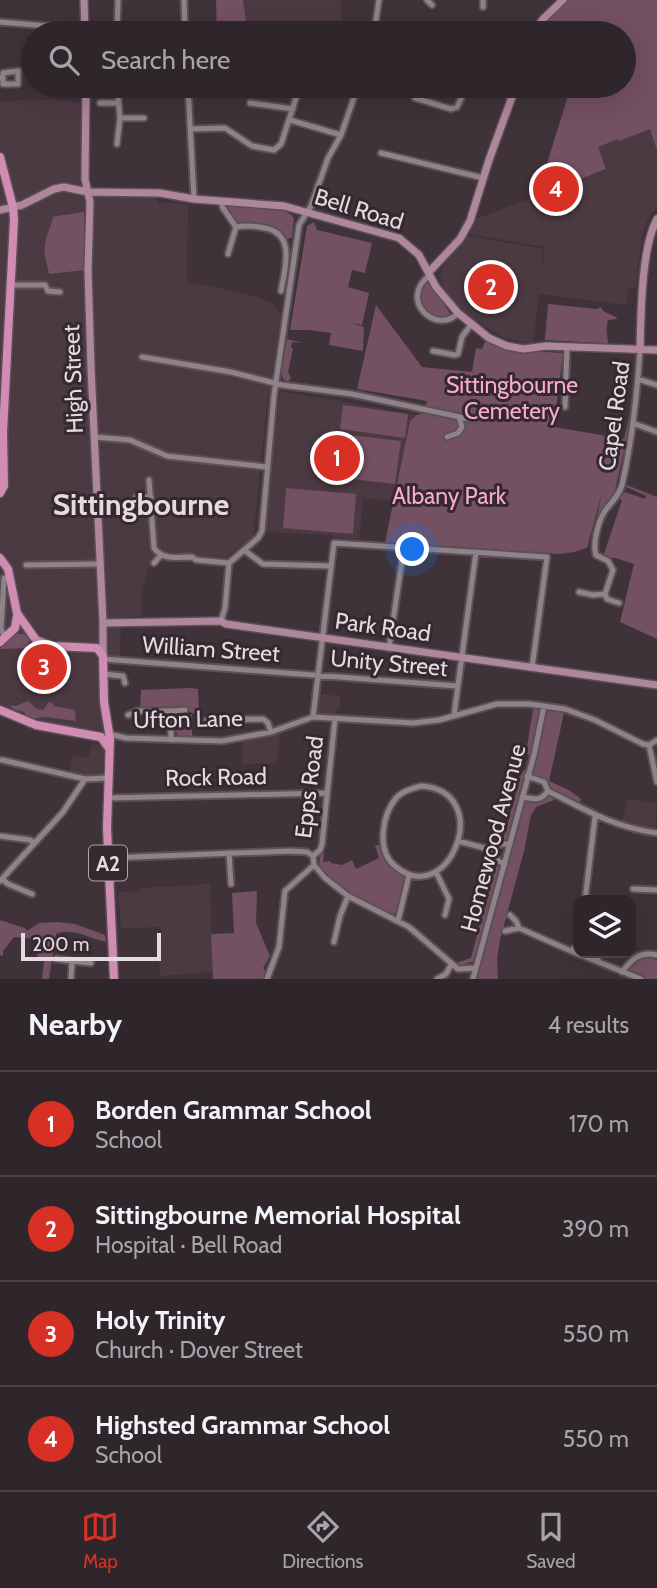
<!DOCTYPE html>
<meta charset="utf-8">
<style>
:root{--surface:#2f262b;--page:#372e33;--text:#f1f3f6;--muted:#a7a5a9;--line:#4a4347;--accent:#d93025}
body{margin:0;font-family:Cabin,sans-serif;background:var(--page);color:var(--text)}
.controls{position:absolute;right:21px;bottom:21px;display:grid;overflow:hidden;border-radius:14px;box-shadow:0 7px 28px #0002}
.controls button{width:63px;height:63px;display:grid;place-items:center;padding:0;border:0;border-bottom:2px solid var(--line);background:var(--surface);color:var(--text);font:35px sans-serif}
.scale{position:absolute;left:21px;bottom:18px;width:140px;box-sizing:border-box;padding-left:7px;border:4px solid #e3dbdf;border-top:0;font-size:19px;line-height:24px;white-space:nowrap;color:#e3dbdf;-webkit-text-stroke:5px #35292f;paint-order:stroke}
.you{position:absolute;left:413px;top:550px;width:24px;height:24px;margin:-18px;border:5px solid #fff;border-radius:50%;background:#1a73e8;box-shadow:0 0 0 10px #1a73e833}
.badge{display:grid;place-items:center;width:46px;height:46px;border-radius:50%;background:var(--accent);color:#fff;font-size:23px;font-weight:700}
.pin{position:absolute;translate:-50% -50%;border:4px solid #fff;box-shadow:0 2px 7px #0006}
.list{margin:0;padding:0;list-style:none}
h2{display:flex;justify-content:space-between;align-items:center;height:91px;margin:0;padding:0 28px;font-size:30px}
h2 small{font-size:23px;font-weight:400;color:var(--muted)}
.list li{display:grid;grid-template-columns:46px 1fr auto;gap:21px;align-items:center;box-sizing:border-box;height:105px;padding:0 28px;border-top:2px solid var(--line)}
.list b{display:block;font-size:26px;white-space:nowrap}
.list p{margin:0;font-size:23px;white-space:nowrap;color:var(--muted)}
.list em{font-size:23px;font-style:normal;color:var(--muted)}
.icon{flex:none;width:38px;height:38px;fill:none;stroke:currentColor;stroke-width:2;stroke-linecap:round;stroke-linejoin:round}
.map{position:relative;flex:none;width:657px;height:979px;overflow:hidden}
.search{position:absolute;background:var(--surface);box-shadow:0 7px 28px #0002;left:21px;right:21px;top:21px;height:77px;display:flex;align-items:center;gap:18px;box-sizing:border-box;padding:0 24px;border-radius:38px;color:var(--muted);font-size:26px}
.sheet{height:511px;background:var(--surface)}
nav{display:flex;justify-content:space-around;align-items:center;box-sizing:border-box;height:98px;border-top:2px solid var(--line);background:var(--surface);font-size:19px;color:var(--muted)}
nav a{display:grid;justify-items:center;gap:4px}
nav .on{color:var(--accent)}
.map>svg:first-child{display:block}
.built{fill:#4c3a43}
.green{fill:#735062}
.lines{fill:none;stroke-linecap:round;stroke-linejoin:round}
.street-casing{stroke:#5b5155;stroke-width:9}
.secondary-casing{stroke:#5b5155;stroke-width:10}
.primary-casing{stroke:#5b5155;stroke-width:11}
.street{stroke:#8f8288;stroke-width:5}
.secondary{stroke:#af879c;stroke-width:7}
.primary{stroke:#d08db1;stroke-width:8}
.labels{text-anchor:middle;dominant-baseline:central;stroke-width:6;stroke-linejoin:round;paint-order:stroke}
.shield{fill:#35292f;stroke:#afa6aa;stroke-width:2}
.shield-label{font-size:21px;font-weight:bold;fill:#e3dbdf}
.street-label{font-size:23px;fill:#e3dbdf;stroke:#35292f}
.park-label{font-size:23px;fill:#f7aad2;stroke:#35292f}
.district-label{font-size:30px;font-weight:bold;fill:#e3dbdf;stroke:#35292f}
</style>
<div class="map">
<svg width="657" height="979" viewBox="0 0 657 979">
<rect width="100%" height="100%" fill="#3f3339"/>
<!-- built -->
<path class="built" d="M243,0H341L342,33H248Z
M616,0H657V206L647,221L642,236L636,288H629L626,305L539,294L533,344L504,338L460,310L445,293L440,274L444,264L467,236L543,249L542,273L545,247L470,234L476,219L537,196L571,86H624V33L614,3Z
M33,99L83,102L85,195H157L158,203L188,204L187,284L205,285L258,297L274,304L281,314L267,404L253,537L226,557L164,555L148,568L141,594L142,615L121,618L120,657L100,655L105,727L94,738L86,739L26,726L0,714V102Z
M280,391L417,415L410,421L393,500L363,499L359,540L334,537L332,535L265,532Z
M318,694L340,696V708L336,710V715L317,716Z
M280,733L277,763L242,764L243,741Z
M105,744L102,775L81,777V775L69,772L73,755L88,758L92,745Z
M628,799L657,804L655,831L622,824Z
M210,884L213,972L160,976L158,940L162,939L161,927L121,928L118,892L139,891V888Z"/>
<!-- green -->
<path class="green" d="M216,0H243L248,33H217Z
M568,0H657V150L650,129L619,141L618,139L598,147L606,169L537,196L571,86H624V33H539C544,20 556,7 568,0Z
M223,205C241,206 284,203 294,218L292,237L286,240L274,228L235,222Z
M84,212L85,270L49,274C48,265 43,255 45,245C46,235 51,227 53,217H51Z
M314,222L317,230L372,243L365,273L352,270L348,287L369,293L362,325L352,323L364,327L363,351L329,345L331,333L308,330H290L307,226Z
M427,279L451,315C438,320 416,313 419,294C420,289 424,283 427,279Z
M548,304L597,309L601,307L603,311L616,317L617,319L608,320C605,330 608,336 608,345L601,343L545,340Z
M376,305L422,367L472,372L476,348L482,349L486,339L512,350L563,353L554,427L624,439L631,408L633,412L614,494L600,515L590,550L602,493L587,548L574,552L559,554L385,542L410,421L417,415L424,413L427,401L357,389Z
M287,339L303,343L292,342L291,348L293,349L288,372L291,378L288,382L283,379L281,373Z
M343,405L408,414L405,438L340,429Z
M331,433L401,441L395,484L326,476Z
M622,483L657,497V639L620,622L634,564L615,558L603,557L622,500L617,497L625,492L645,499L646,496L624,486Z
M286,488L356,494L353,534L283,528Z
M14,634H23L30,638L28,648L0,649L2,644Z
M189,688L198,689L199,716L188,711V706L140,709L141,690Z
M28,701L37,709L43,710L49,702L53,703L54,706L75,710L76,721L46,717L28,719L24,712L13,709L10,705L16,706Z
M533,709H538L541,715L507,841L504,842V836L519,782L518,776L526,769L529,755L526,753Z
M550,710L564,713L549,781L569,790L581,799L580,802L598,811L597,813L551,791L532,775L531,771L547,712Z
M177,714L192,715V737H182L177,735L176,730H180V724H176Z
M546,796L552,797L554,800L536,807L531,815L524,851L500,940L497,959L498,979H476L522,805L528,801L540,802Z
M375,845H380C384,861 392,871 406,878L398,911L391,915C373,906 305,879 322,853H324L323,862L330,861L331,863L342,865L352,860L356,869L379,858Z
M498,865L500,868L475,961L459,966L456,963L471,958L495,866Z
M257,891L256,923L270,956L263,968L266,972L263,979H213L211,934L234,933L232,893Z
M0,920L25,928L27,931L39,923L58,922L75,924L105,935L106,942C90,939 72,927 56,934L49,979H42L44,961H37L38,939L14,937L3,951V956L0,955Z
M648,958L657,960V979H647L626,970L632,962Z"/>
<g class="lines">
<!-- street casing -->
<g class="street-casing">
<path id="street" d="M184,0L185,33
M427,0L432,5
M483,0V7
M0,22L59,27L84,25
M117,33L118,0
M374,33L379,0
M0,78H3V84H18V71L3,73V78
M188,86L194,199
M240,86V90
M419,86L415,98L451,109L457,107L467,86
M100,103H117
M250,103L293,109
M120,118H144
M290,120L341,135
M191,129L225,128L252,146L274,150L281,144L300,86
M117,144L120,118L117,86
M381,153L483,178
M221,201L223,208L236,227C246,225 255,226 265,228C296,234 285,268 281,291
M228,254L236,227
M430,275C397,300 437,336 458,313
M11,285H45L48,291L60,292
M433,351L455,355L458,354L462,337L472,323
M142,357L231,372L282,385L352,394L474,420
M638,379L657,385
M565,407L567,347
M635,424L657,432
M95,437L130,440L167,456L267,467
M447,437L458,433L462,427L459,417
M149,480L154,548C164,561 177,557 192,557L196,560L229,563
M136,497H151
M244,550L263,564L330,566
M154,563L161,555
M26,565L99,564
M4,578L1,629L5,637
M579,592L593,595L605,594L613,570L608,561L596,555C592,543 599,518 607,508C613,501 619,495 622,485C632,441 637,396 640,350
M605,594L607,599L619,603
M221,621L225,608L229,563L258,538L262,531L274,395L299,225L311,206L328,158L341,135L358,86
M389,648L404,547
M103,659L457,686
M103,674L123,676L125,683
M171,711L185,710
M128,715L138,711H171V740
M454,715L476,552
M313,717L413,723L439,720L497,704H529L565,709L595,720L643,744L649,745L657,740
M207,720L263,719L268,723L271,732
M109,734L126,738L222,741L271,732L313,717L334,543L547,557L532,668
M649,745L657,782
M2,760L85,779
M421,786C497,791 448,912 395,866C376,851 382,814 397,797C403,791 413,788 421,786Z
M548,791C586,810 613,827 657,833
M522,797C534,799 540,802 548,791L544,782L527,776
M107,798L326,793
M0,836L30,840L34,843
M458,841L492,850
M229,853L231,884
M313,856L314,865L325,878L348,896L409,927L458,969L476,968
M313,856L320,850L322,844L335,719
M108,858L290,851L307,852L313,856
M505,864L498,861L492,850L501,844H510
M436,872L449,899L445,915
M2,879L8,884L32,894
M0,881L63,812L85,779L108,778
M633,889L657,890
M585,900L595,817
M398,921L409,875
M519,928L571,951
M505,931L519,928L516,921L510,915
M334,942L340,916L348,896
M578,945L571,951L641,979
M594,953L599,962
M56,959L72,961
M622,972C632,959 640,951 657,955
M71,979L72,961L91,963
M267,979L279,947L285,891L314,865
M437,979L446,974L451,965
M473,979L534,755L544,706"/>
</g>
<!-- secondary casing -->
<g class="secondary-casing">
<path id="secondary" d="M84,0L85,33
M534,33L543,19L563,0
M86,86L85,179L90,202L88,270L91,368L103,623V656
M0,210L22,205L54,189L64,187L88,192L160,193L194,199L284,206L399,238L419,255L436,287L458,313L489,338L507,346L524,349L546,346L657,350
M429,272L460,239L470,221L489,160L516,86
M640,350C641,314 641,249 657,219
M103,623L221,621L226,624L657,685"/>
</g>
<!-- primary casing -->
<g class="primary-casing">
<path id="primary" d="M0,157L13,207L14,220L3,432L4,486L0,493
M0,558L8,569L17,613L36,640L52,646L97,648L103,656L104,702L110,739L107,828L114,979
M0,642L15,628L17,616
M0,710L36,725L101,737L108,747"/>
</g>
<!-- street -->
<use href="#street" class="street"/>
<!-- secondary -->
<use href="#secondary" class="secondary"/>
<!-- primary -->
<use href="#primary" class="primary"/>
</g>
<g class="labels">
<!-- shield labels -->
<rect class="shield" x="89" y="845.5" width="38" height="35" rx="5"/>
<g class="shield-label">
<text x="108" y="863">A2</text>
</g>
<!-- street labels -->
<g class="street-label">
<text transform="translate(359 209) rotate(17)">Bell Road</text>
<text transform="translate(73 379) rotate(-92)">High Street</text>
<text transform="translate(614 416) rotate(-82)">Capel Road</text>
<text transform="translate(383 627) rotate(8)">Park Road</text>
<text transform="translate(211 649) rotate(4)">William Street</text>
<text transform="translate(389 663) rotate(5)">Unity Street</text>
<text transform="translate(188 719) rotate(-1)">Ufton Lane</text>
<text transform="translate(216 777) rotate(-1)">Rock Road</text>
<text transform="translate(309 787) rotate(-83)">Epps Road</text>
<text transform="translate(493 838) rotate(-75)">Homewood Avenue</text>
</g>
<!-- park labels -->
<g class="park-label">
<text x="512" y="385">Sittingbourne<tspan x="512" dy="26">Cemetery</tspan></text>
<text x="449" y="496">Albany Park</text>
</g>
<!-- district labels -->
<g class="district-label">
<text x="141" y="504">Sittingbourne</text>
</g>
</g>
</svg>
<div class="controls">
<button><svg class="icon" aria-label="layers" viewBox="0 0 24 24"><path d="M12 4l9 5-9 5-9-5zM3 14l9 5 9-5"/></svg></button>
</div>
<div class="scale">200 m</div>
<div class="you"></div>
<div class="pin badge" style="left:337px;top:458px">1</div>
<div class="pin badge" style="left:491px;top:287px">2</div>
<div class="pin badge" style="left:44px;top:667px">3</div>
<div class="pin badge" style="left:556px;top:189px">4</div>
<div class="search"><svg class="icon" aria-label="search" viewBox="0 0 24 24"><circle cx="10" cy="10" r="6"/><path d="M15 15l6 6"/></svg>Search here</div>
</div>
<section class="sheet">
<h2>Nearby<small>4 results</small></h2>
<ul class="list">
<li><span class="badge">1</span><div><b>Borden Grammar School</b><p>School</p></div><em>170 m</em></li>
<li><span class="badge">2</span><div><b>Sittingbourne Memorial Hospital</b><p>Hospital · Bell Road</p></div><em>390 m</em></li>
<li><span class="badge">3</span><div><b>Holy Trinity</b><p>Church · Dover Street</p></div><em>550 m</em></li>
<li><span class="badge">4</span><div><b>Highsted Grammar School</b><p>School</p></div><em>550 m</em></li>
</ul>
</section>
<nav>
<a class="on"><svg class="icon" aria-label="map" viewBox="0 0 24 24"><path d="M3 6l6-2 6 2 6-2v14l-6 2-6-2-6 2zM9 4v14M15 6v14"/></svg>Map</a>
<a><svg class="icon" aria-label="directions" viewBox="0 0 24 24"><path d="M12 3l9 9-9 9-9-9zM9 14v-3h6M13 9l2 2-2 2"/></svg>Directions</a>
<a><svg class="icon" aria-label="saved" viewBox="0 0 24 24"><path d="M7 4h10v16l-5-4-5 4z"/></svg>Saved</a>
</nav>
